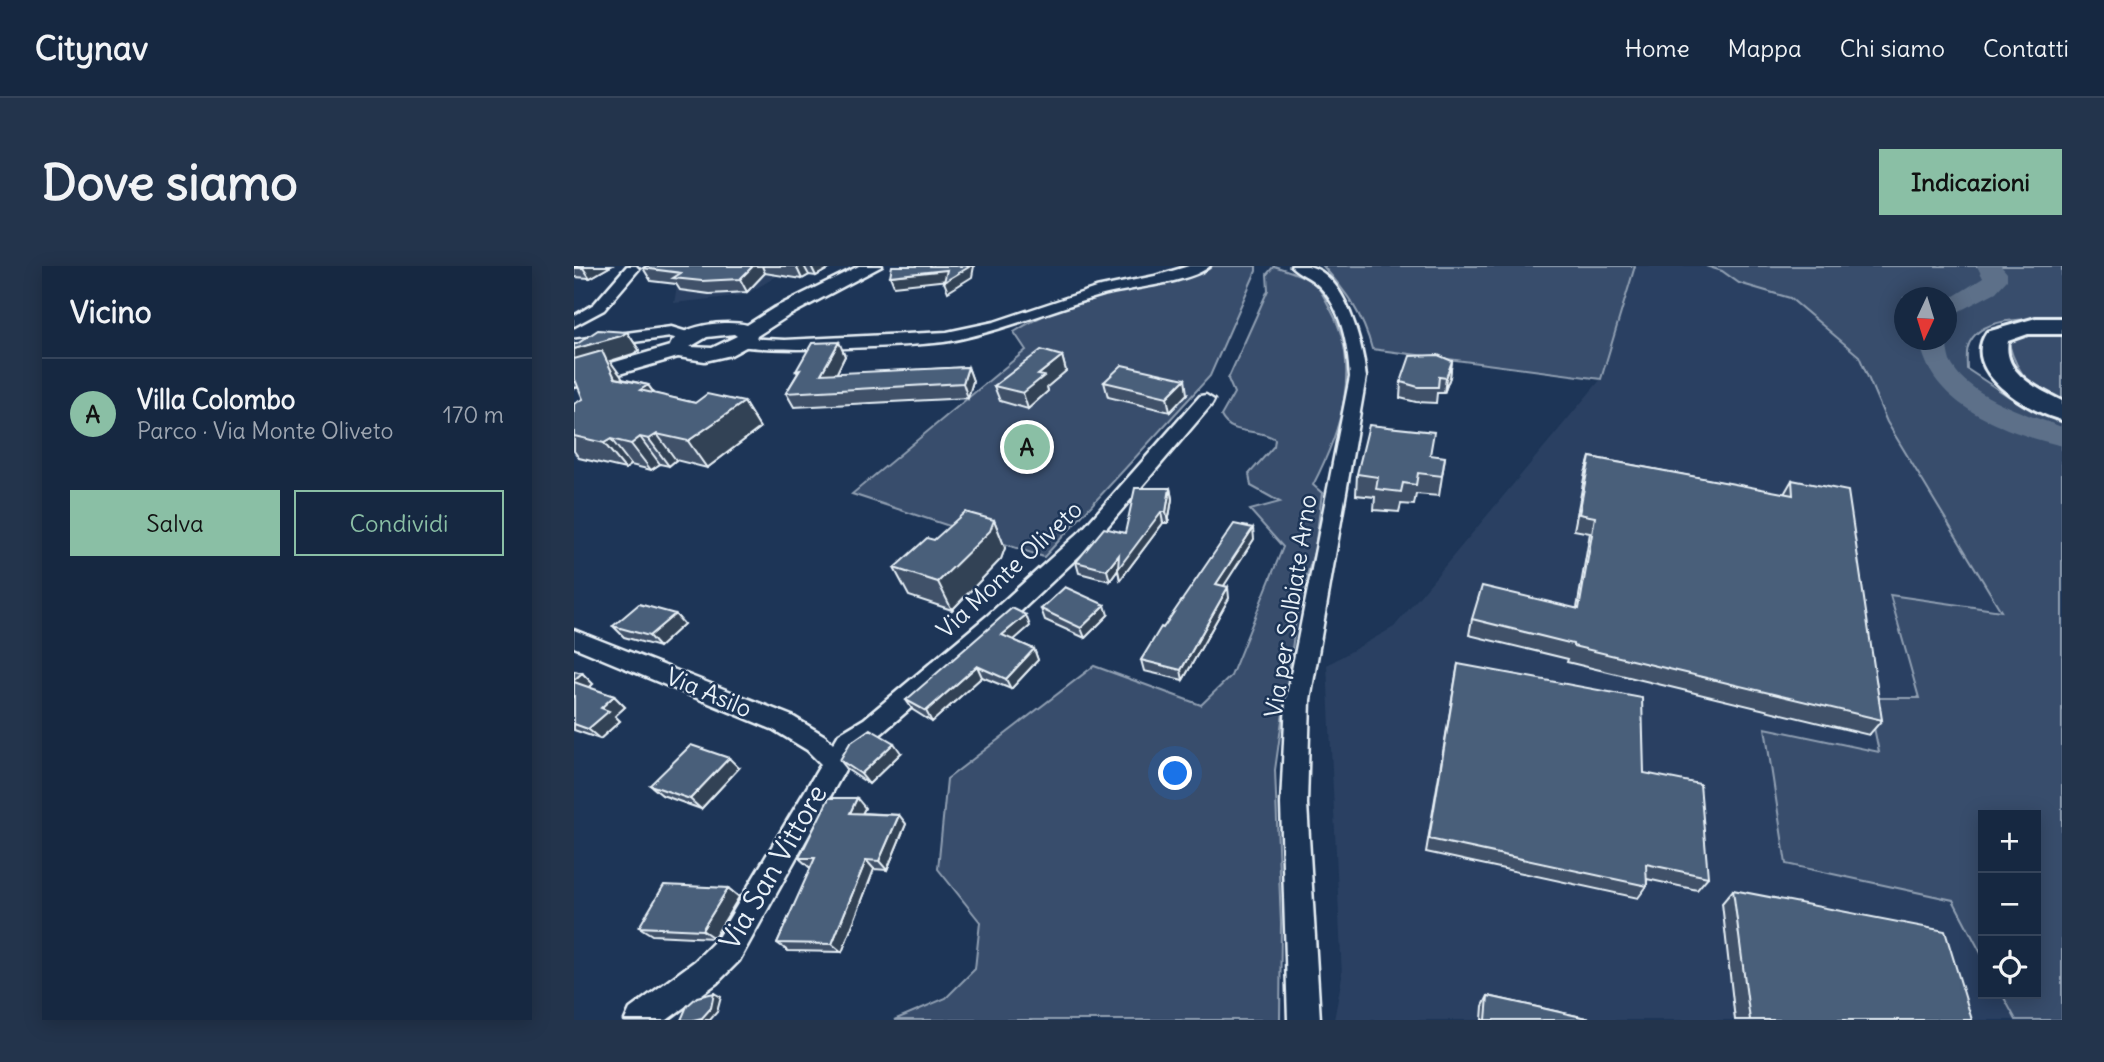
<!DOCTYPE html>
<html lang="it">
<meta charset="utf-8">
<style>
:root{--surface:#162841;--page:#23344c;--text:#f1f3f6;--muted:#9ea6b1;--line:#35445a;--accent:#8abfa5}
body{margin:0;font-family:Delius,sans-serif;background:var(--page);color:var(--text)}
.controls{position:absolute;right:21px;bottom:21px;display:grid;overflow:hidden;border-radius:0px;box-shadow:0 4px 18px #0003}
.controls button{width:63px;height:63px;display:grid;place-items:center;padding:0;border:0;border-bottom:2px solid var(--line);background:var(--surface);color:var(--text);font:35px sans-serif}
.compass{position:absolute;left:1320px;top:21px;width:63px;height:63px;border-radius:50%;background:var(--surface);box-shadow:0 4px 18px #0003;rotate:184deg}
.you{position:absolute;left:602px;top:508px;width:24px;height:24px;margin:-18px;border:5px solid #fff;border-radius:50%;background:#1a73e8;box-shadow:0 0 0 10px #1a73e833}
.badge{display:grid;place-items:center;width:46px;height:46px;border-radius:50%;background:var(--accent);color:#111;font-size:23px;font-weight:700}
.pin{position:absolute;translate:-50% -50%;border:4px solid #fff;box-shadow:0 2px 7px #0006}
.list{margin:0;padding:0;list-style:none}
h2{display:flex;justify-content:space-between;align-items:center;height:91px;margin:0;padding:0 28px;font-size:30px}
h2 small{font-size:23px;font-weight:400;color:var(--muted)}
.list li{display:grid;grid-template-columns:46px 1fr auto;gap:21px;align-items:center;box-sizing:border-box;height:112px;padding:0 28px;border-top:2px solid var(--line)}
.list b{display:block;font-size:26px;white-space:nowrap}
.list p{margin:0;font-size:23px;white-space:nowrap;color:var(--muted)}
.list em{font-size:23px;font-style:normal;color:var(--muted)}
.actions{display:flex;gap:14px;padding:21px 28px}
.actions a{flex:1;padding:16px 0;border:2px solid var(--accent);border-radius:0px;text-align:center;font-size:24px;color:var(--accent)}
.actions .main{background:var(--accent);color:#111}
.icon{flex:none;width:38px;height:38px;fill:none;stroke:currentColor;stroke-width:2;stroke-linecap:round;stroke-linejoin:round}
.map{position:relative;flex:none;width:1488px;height:754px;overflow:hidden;border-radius:0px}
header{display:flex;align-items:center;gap:42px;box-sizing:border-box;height:98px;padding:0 35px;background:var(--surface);border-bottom:2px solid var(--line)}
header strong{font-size:33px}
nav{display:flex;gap:38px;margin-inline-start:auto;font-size:24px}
.intro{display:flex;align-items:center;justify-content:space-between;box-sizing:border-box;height:168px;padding:0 42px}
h1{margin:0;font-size:49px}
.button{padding:18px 32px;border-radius:0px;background:var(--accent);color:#111;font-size:24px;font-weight:700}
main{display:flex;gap:42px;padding:0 42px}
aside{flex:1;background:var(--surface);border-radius:0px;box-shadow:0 4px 18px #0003}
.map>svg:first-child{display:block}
.built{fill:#2a4162}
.green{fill:#374d6c;stroke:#909fb2;stroke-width:2;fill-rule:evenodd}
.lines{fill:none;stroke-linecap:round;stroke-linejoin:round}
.river{fill:#5d7089;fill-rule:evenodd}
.minor-casing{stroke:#e8f1f8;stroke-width:5}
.tertiary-casing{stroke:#e8f1f8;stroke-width:5}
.motorway-casing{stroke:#e8f1f8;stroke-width:6}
.minor{fill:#1d3557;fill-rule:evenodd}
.tertiary{fill:#1d3557;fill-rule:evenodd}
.motorway{fill:#1d3557;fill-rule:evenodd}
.wall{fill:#3f5169;stroke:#e8f1f8;stroke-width:2}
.shaded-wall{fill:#334255;stroke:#e8f1f8;stroke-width:2}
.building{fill:#495e7a;stroke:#e8f1f8;stroke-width:2}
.labels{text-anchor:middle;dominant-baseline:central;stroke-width:5;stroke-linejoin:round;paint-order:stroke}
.street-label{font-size:24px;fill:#e8f1f8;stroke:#1d3557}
.near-street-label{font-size:28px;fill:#e8f1f8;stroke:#1d3557}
</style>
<header>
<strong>Citynav</strong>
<nav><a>Home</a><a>Mappa</a><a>Chi siamo</a><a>Contatti</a></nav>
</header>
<div class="intro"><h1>Dove siamo</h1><a class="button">Indicazioni</a></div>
<main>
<aside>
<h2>Vicino<small></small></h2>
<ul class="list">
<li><span class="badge">A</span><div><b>Villa Colombo</b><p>Parco · Via Monte Oliveto</p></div><em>170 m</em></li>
</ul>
<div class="actions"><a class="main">Salva</a><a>Condividi</a></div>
</aside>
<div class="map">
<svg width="1488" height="754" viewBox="0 0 1488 754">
<rect width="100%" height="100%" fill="#1d3557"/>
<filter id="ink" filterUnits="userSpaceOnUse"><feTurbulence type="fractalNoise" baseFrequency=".0143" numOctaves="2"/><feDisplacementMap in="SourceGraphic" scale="14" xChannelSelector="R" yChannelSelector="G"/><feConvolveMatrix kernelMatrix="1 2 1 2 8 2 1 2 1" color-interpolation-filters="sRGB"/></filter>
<g filter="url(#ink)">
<!-- built -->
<path class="built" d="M136,0L197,4L203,10L171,29L100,37L103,20Z
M1061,0H1132L1148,5L1165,17L1216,32L1285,90L1313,156L1427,346L1345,432L1306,486L1212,598L1379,634L1409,691V728H1428L1442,754H760L768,711L753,399L820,361L1027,113Z"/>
<!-- green -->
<path class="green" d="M638,0H682V5L636,110L470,291L278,228L452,84L440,66C470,47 502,34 536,25C570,16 604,12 638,0Z
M700,0C711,4 724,7 735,14C746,20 751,33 757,44C788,101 767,165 739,219L748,227L741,283L724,340L701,504L707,657L706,754H320L372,732L401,703L406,656L364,603L373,513L520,400L627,439L657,410L709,281L676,244L706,236L677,220L675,208L700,180L701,173C684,161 657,171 647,150L660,127L654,113L694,24L693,8Z
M749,0H1061L1027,113L798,83C789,48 772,26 749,0Z
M1132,0H1488V54C1462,53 1404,48 1394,81C1392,87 1393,97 1393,103L1437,132L1488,156V754H1442L1428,728H1462V549H1409V691L1379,634L1212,598L1191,462L1305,486L1294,432H1345L1316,329L1427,345L1313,156L1285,90L1216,32L1165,17L1148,5ZM1330,32H1372V74H1330Z
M1488,68V137C1459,121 1444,112 1435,78L1449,69Z"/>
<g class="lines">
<!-- river -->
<path class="river" d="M1403,0H1427L1433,7V14L1422,26L1372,52V35L1409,12Z
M1346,74H1372C1373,80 1374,89 1376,95C1392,130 1454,149 1488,161V180C1431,166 1355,139 1346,74Z"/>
<!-- minor casing -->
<g class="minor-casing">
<path id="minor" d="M53,0H62L65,3L30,44L0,60V50L20,38Z
M615,0H636C617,17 555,22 529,29C477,44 428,65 376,75C350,80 171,89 159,77L167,72L211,74L373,66L420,56L522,22L581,10Z
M717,0C722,0 729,0 734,0C772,8 789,79 792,111L736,434L733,538L746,754H714L707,538L712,434L776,111C774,79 768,42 744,19C736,11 725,8 717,0Z
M97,61L120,68L123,71L115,76L97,71L0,84V74Z
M632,129L640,134L638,138L522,274L429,362L308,467L283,482L165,695L143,717L93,754H51L56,743L121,695L143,673L247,498L233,484L200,464L0,381V364L218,450L251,470L259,478L265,468L290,453L413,350L508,264L626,130Z"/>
</g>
<!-- tertiary casing -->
<g class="tertiary-casing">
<path id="tertiary" d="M285,0H308L214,50L183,70L181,76L157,89L131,95L104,91L0,121V108L96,80C104,58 154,54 173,59L200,42ZM160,68L163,70L138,82L116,81L133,71Z"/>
</g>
<!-- motorway casing -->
<g class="motorway-casing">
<path id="motorway" d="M1462,52H1488V68H1454L1434,75C1428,107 1464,123 1488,135V154C1456,146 1385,106 1413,66Z"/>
</g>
<!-- minor -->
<use href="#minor" class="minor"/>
<!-- tertiary -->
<use href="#tertiary" class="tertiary"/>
<!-- motorway -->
<use href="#motorway" class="motorway"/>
</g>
<!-- wall -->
<path class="wall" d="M0,0H37L16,12L0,11Z
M72,0H259L242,10L235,9L228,13L191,7L173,26L135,28L106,24L102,18L77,15L69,2Z
M53,66L65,84L59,88L36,95L48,113L74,119L81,128L121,137L170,136L186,162L133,202L102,194L95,200L86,198L77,204L57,199L51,203L5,192L0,185V138L9,133L3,78Z
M271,90L262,108L394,101L399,115L394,132L220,141L212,127L224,107L222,105Z
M488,90L492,105L473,121L474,125L454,143L426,135L420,120Z
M878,95L876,111L870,127H863L862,137L842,136L826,132L827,116Z
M530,116L613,128L596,146L534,131Z
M857,190L871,191L865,230L842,228L840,239L827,238L825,246L800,244L801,231L782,229L783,208Z
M1016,191L1210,228L1218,214L1308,454L1295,469L993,396L994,393L895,369L898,353L1003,342L1016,267L1000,264L1011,207Z
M596,222L598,233L594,257H589L546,314L544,304L536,315L505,307L502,296L551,267Z
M420,254L431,282L427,293L378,344L335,330L320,302L360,274Z
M680,273L649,320L655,332L609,414L570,405L567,394L589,362Z
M467,343L534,349L511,372L471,354Z
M101,348L110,358L85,381L50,371L39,360Z
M456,360L439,374L460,383L464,394L437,423L408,411L358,456L339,444L332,434Z
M884,398L1070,507L1134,611L1123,624L1073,613V620L1064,632L852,586Z
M0,405L8,407L19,418L15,422L40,430L51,441L41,450L46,455L26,473L0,464Z
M327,487L295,518L274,504L266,494Z
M165,502L127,543L88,529L76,519Z
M291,542L288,547L325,549L332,558L313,604L300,603L268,686L214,685L203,677L238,601H235L225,592Z
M154,622L165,631L140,672L78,669L65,661Z
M1159,624L1398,754H1161L1148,637Z
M914,730L1021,754H908L909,740Z"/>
<!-- shaded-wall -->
<path class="shaded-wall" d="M13,0H37L16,12L9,2Z
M179,0H188L191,7L173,26L166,13Z
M222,0H230L235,9L228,13Z
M237,0H259L242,10Z
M395,0H400L398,11L374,26L370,16L374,14L320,20L316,10Z
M53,66L65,84L59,88L36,95L47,110L60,137L0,102V83Z
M265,76L271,90L255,123L247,108Z
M488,90L492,105L473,121L474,125L454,143L449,127L464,109Z
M878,95L876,111L870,127L872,112Z
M394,101L399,115L394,132L389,117Z
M611,113L613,128L596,146L593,131Z
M74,119L92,145L66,124Z
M170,136L186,162L133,202L114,175Z
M83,168L102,194L95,200L75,173Z
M66,171L86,198L77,204L57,178Z
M37,173L57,199L51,203L30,177Z
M596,222L598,233L594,257L592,246Z
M587,246L589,257L546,314L544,304L536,315L533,304L545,289Z
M420,254L431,282L427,293L378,344L364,316Z
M679,262L680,273L644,329L642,318Z
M654,321L655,332L609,414L607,404Z
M531,339L534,349L511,372L507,362Z
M101,348L110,358L85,381L75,370Z
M452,349L456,360L433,380L428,369Z
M460,383L464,394L437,423L432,413Z
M403,400L408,411L358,456L352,445Z
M8,407L19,418L10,426L0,417V414Z
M40,430L51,441L41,450L46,455L26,473L14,463L27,442Z
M320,477L327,487L295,518L287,508Z
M155,492L165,502L127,543L116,533Z
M283,532L291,542L284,556L276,547Z
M325,549L332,558L313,604L305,595Z
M292,594L300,603L268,686L258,678Z
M154,622L165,631L140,672L128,664Z
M140,727L147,731L143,746L136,754H119Z"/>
<!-- building -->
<path class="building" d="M0,0H13L9,2H0Z
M72,0H179L166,13L128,15L99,12L107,7L69,2Z
M318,0H395V1L370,16L373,4L316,10Z
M24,64L53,66L47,70L0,83V78H3Z
M265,76L247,108L394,101L389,117L212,127L226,104L222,105L238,77Z
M467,84L488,90L464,109L470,110L449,127L420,120Z
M28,85L41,112L74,119L66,124L121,137L133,128L170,136L114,175L83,168L75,173L66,171L57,178L37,173L30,177L0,170V138L9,133L0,111V93Z
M864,89L878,95L872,112L865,111L864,121H844L827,116L836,90Z
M548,99L611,113L593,131L530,116Z
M795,159L860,166L856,189L871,191L868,210L844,207L842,219L829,217L827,226L802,223L804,211L783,208Z
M1016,191L1219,229L1218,214L1274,225L1308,454L999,380V378L898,353L908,320L1005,343L1021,251L1005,248Z
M561,222H596L592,246H587L544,303L545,289L533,304L502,296L530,262L551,267Z
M391,246L420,254L416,265L364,316L320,302L353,272L360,274Z
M660,258L679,262L642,318L654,321L607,404L567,394L587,361L589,362Z
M491,321L531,339L507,362L467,343Z
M65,338L101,348L75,370L39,360Z
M438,342L452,349L428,369L460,383L432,413L403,400L352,445L332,434Z
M884,398L1068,432L1070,507L1126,518L1134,611L1072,598L1073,620L855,573Z
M0,405L8,407L0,414Z
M0,416L40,430L27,442L35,445L14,463L0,458Z
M296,463L320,477L287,508L266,494L276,477Z
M117,479L155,492L116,533L76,519Z
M255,532H283L276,547L325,549L305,595L292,594L258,678L203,677L241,592H225Z
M90,619L154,622L128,664L65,661Z
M1159,624L1371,665L1398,754H1176Z
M140,727L137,742L128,752L119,754H107L113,740L123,731Z
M914,730L1021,754H912Z"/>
</g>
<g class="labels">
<!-- street labels -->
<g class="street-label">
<text transform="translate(435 303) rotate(-43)">Via Monte Oliveto</text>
<text transform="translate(716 340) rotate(-81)">Via per Solbiate Arno</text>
<text transform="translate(135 426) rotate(23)">Via Asilo</text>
</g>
<!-- near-street labels -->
<g class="near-street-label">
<text transform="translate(199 601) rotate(-60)">Via San Vittore</text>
</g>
</g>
</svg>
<div class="controls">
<button>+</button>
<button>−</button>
<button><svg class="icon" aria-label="locate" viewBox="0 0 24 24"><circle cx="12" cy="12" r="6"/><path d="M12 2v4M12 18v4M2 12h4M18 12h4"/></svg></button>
</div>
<svg class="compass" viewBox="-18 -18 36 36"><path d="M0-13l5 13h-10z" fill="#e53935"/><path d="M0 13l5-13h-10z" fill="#9ea6b1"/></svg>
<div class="you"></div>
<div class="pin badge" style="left:453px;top:181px">A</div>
</div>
</main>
